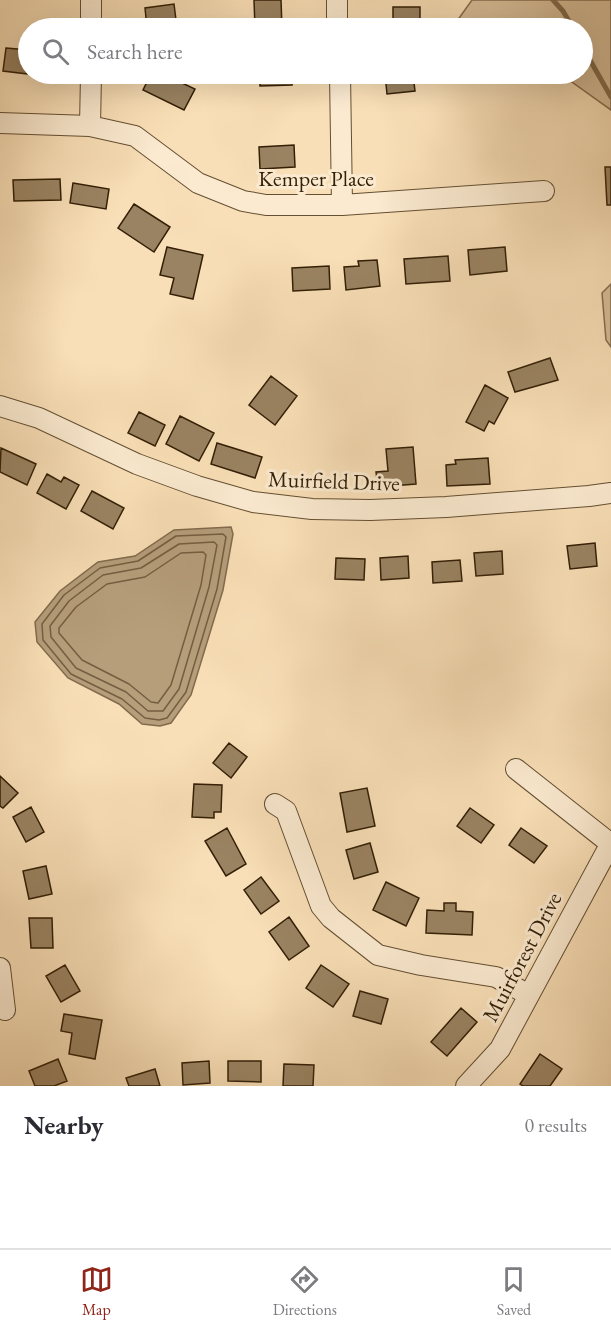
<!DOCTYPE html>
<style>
:root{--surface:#fff;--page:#f7f7f7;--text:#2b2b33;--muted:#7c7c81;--line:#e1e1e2;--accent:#8f2418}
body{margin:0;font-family:"EB Garamond",serif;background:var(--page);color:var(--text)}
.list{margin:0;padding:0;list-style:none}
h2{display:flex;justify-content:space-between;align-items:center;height:78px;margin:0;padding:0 24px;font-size:26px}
h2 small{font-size:20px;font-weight:400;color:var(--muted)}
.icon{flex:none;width:33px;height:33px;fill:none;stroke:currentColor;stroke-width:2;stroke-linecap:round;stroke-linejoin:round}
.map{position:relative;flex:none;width:611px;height:1086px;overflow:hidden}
.search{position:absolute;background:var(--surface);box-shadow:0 6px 24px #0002;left:18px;right:18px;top:18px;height:66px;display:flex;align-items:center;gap:15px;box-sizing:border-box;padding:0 21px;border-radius:33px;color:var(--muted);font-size:22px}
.sheet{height:162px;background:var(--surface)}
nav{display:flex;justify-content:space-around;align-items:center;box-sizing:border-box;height:84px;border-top:2px solid var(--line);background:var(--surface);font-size:16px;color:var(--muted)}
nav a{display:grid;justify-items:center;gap:3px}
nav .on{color:var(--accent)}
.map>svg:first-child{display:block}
.green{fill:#d7be99;stroke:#856e50;stroke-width:1.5}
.water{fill:#b69e7b;stroke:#826b4c;stroke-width:1.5}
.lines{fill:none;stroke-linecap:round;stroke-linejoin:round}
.shore{stroke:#745e40;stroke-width:1.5}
.stream{stroke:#826b4c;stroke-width:5}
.building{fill:#9a8362;stroke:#331f06;stroke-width:1.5}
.minor-casing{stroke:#644f32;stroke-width:22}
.minor{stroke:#fbead0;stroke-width:20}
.labels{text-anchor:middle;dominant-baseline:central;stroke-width:6;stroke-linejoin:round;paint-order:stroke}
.street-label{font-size:22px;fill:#331f06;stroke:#fbead0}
</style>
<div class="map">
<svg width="611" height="1086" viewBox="0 0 611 1086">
<rect width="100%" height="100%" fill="#f9dfb7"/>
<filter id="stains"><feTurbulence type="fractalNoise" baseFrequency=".00333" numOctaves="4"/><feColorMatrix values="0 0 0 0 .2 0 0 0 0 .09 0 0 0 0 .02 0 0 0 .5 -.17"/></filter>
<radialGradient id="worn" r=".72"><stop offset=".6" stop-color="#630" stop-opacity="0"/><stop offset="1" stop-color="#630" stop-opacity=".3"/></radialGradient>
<!-- green -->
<path class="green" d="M472,0H611V110L569,80L450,83V74H582V28H452Z
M611,284V347L606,340L602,293Z"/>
<!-- water -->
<path class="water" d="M231,527L233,534L223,590L191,695L171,723L160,726L142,724L119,704L68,678L37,642L35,622L60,591L98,562L135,556L174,530Z"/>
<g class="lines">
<!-- shore -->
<path class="shore" d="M223,534L226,537L217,589L186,692L167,718L159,720L145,718L122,699L71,674L43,640L42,624L64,595L100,568L138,561L176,536Z
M214,542L217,545L209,587L179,689L163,711H148L126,692L76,668L51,637L50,626L69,601L103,575L141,568L179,544Z
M203,552L206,555L201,585L171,685L158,703L151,702L129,684L82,660L59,633V628L76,607L107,584L145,577L181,553Z"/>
<!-- stream -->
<path class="stream" d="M553,0L563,11L573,28
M582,46L611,97"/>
</g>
<!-- building -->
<path class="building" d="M254,0H281L282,28H255Z
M174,4L177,28H147L145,8Z
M393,7H420V28H393Z
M6,48L28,50V74L36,75L3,71Z
M151,74H163L195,89L184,110L143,90Z
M260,74H292V85L260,86Z
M385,74H413L415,91L387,94Z
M294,145L295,167L260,169L259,147Z
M605,167H611V205H607Z
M60,179L61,200L14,201L13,180Z
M73,183L109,189L106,209L70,203Z
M134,204L170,227L154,252L118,228Z
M167,247L203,255L193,299L170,294L174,278L160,275Z
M505,247L507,271L470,275L468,250Z
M448,256L450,281L406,284L404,259Z
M377,260L380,286L346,290L344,267L359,266L358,261Z
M329,266L330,289L293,291L292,268Z
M550,358L558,380L515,392L508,372Z
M271,376L297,396L275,425L249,405Z
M485,385L508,398L494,424L489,421L484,431L466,422Z
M139,412L165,425L155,446L128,433Z
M180,416L214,433L199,461L166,444Z
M217,443L262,457L255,478L211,464Z
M413,447L416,484L378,487L376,472L388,471L386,449Z
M1,448L36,464L27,485L0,472Z
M488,458L490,484L447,486L446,465L456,464L455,460Z
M47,474L61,482L64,477L79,485L66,509L37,493Z
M92,491L124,508L113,529L81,511Z
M595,543L597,566L570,569L567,546Z
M502,551L503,574L476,576L474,553Z
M408,556L409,578L381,580L380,558Z
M336,558L365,559L364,580L335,579Z
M460,560L462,581L433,583L432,562Z
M229,743L247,757L231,778L213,763Z
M0,776L18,793L3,808L0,806Z
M194,784L222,785L221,812H214V818L192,817Z
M367,788L375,826L347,832L340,793Z
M31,807L44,832L26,842L13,817Z
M470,808L494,825L481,843L457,826Z
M227,828L246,864L226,876L205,841Z
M521,828L547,846L534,863L509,845Z
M370,843L378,872L354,879L346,850Z
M46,866L52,894L29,899L23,871Z
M261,877L279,901L261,914L244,890Z
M386,882L419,898L406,926L373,910Z
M444,903H456V911L473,912L472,935L426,933L427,910L444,911Z
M289,917L309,946L289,960L269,932Z
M29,918H52L53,948H31Z
M65,965L80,991L61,1002L46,976Z
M321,965L349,984L333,1007L306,988Z
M360,991L388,999L381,1024L353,1016Z
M461,1008L477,1022L447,1056L431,1042Z
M64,1014L102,1020L95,1059L69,1054L72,1033L61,1031Z
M540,1054L562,1069L550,1086H523L520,1084Z
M58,1059L67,1081L54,1086H35L29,1071Z
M209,1061L210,1083L183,1085L182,1063Z
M228,1061H261V1082L228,1081Z
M284,1064L314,1065L313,1086H283Z
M155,1069L160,1086H129L126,1078Z"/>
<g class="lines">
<!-- minor casing -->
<g class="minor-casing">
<path id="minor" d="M337,0V28
M91,28V0
M340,74L342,205
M0,123L90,126L135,136L198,183L243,201L266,205H342L544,191
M90,126L91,74
M0,406L39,418L137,464L197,486L253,502L312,509L370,510L446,507L589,496L611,493
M516,769L611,844
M275,804L286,811L321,906L331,918L378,955L421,965L496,977L529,995
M0,968L5,1010
M466,1086L500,1049L611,843"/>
</g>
<!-- minor -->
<use href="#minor" class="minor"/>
</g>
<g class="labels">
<!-- street labels -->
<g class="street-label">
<text x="316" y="178">Kemper Place</text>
<text transform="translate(334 481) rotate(2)">Muirfield Drive</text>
<text transform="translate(522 957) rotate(-62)">Muirforest Drive</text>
</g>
</g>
<rect width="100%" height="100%" filter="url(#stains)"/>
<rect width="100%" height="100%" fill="url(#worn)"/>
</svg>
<div class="search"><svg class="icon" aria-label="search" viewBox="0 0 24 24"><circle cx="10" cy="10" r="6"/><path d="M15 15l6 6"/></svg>Search here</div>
</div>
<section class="sheet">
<h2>Nearby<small>0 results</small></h2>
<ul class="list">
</ul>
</section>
<nav>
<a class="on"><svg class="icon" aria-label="map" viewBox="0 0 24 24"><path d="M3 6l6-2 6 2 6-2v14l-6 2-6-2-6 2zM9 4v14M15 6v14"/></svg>Map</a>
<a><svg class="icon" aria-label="directions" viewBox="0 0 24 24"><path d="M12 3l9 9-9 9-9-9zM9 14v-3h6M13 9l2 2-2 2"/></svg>Directions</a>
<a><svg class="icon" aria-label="saved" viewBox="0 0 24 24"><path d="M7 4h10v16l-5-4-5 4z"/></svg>Saved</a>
</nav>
